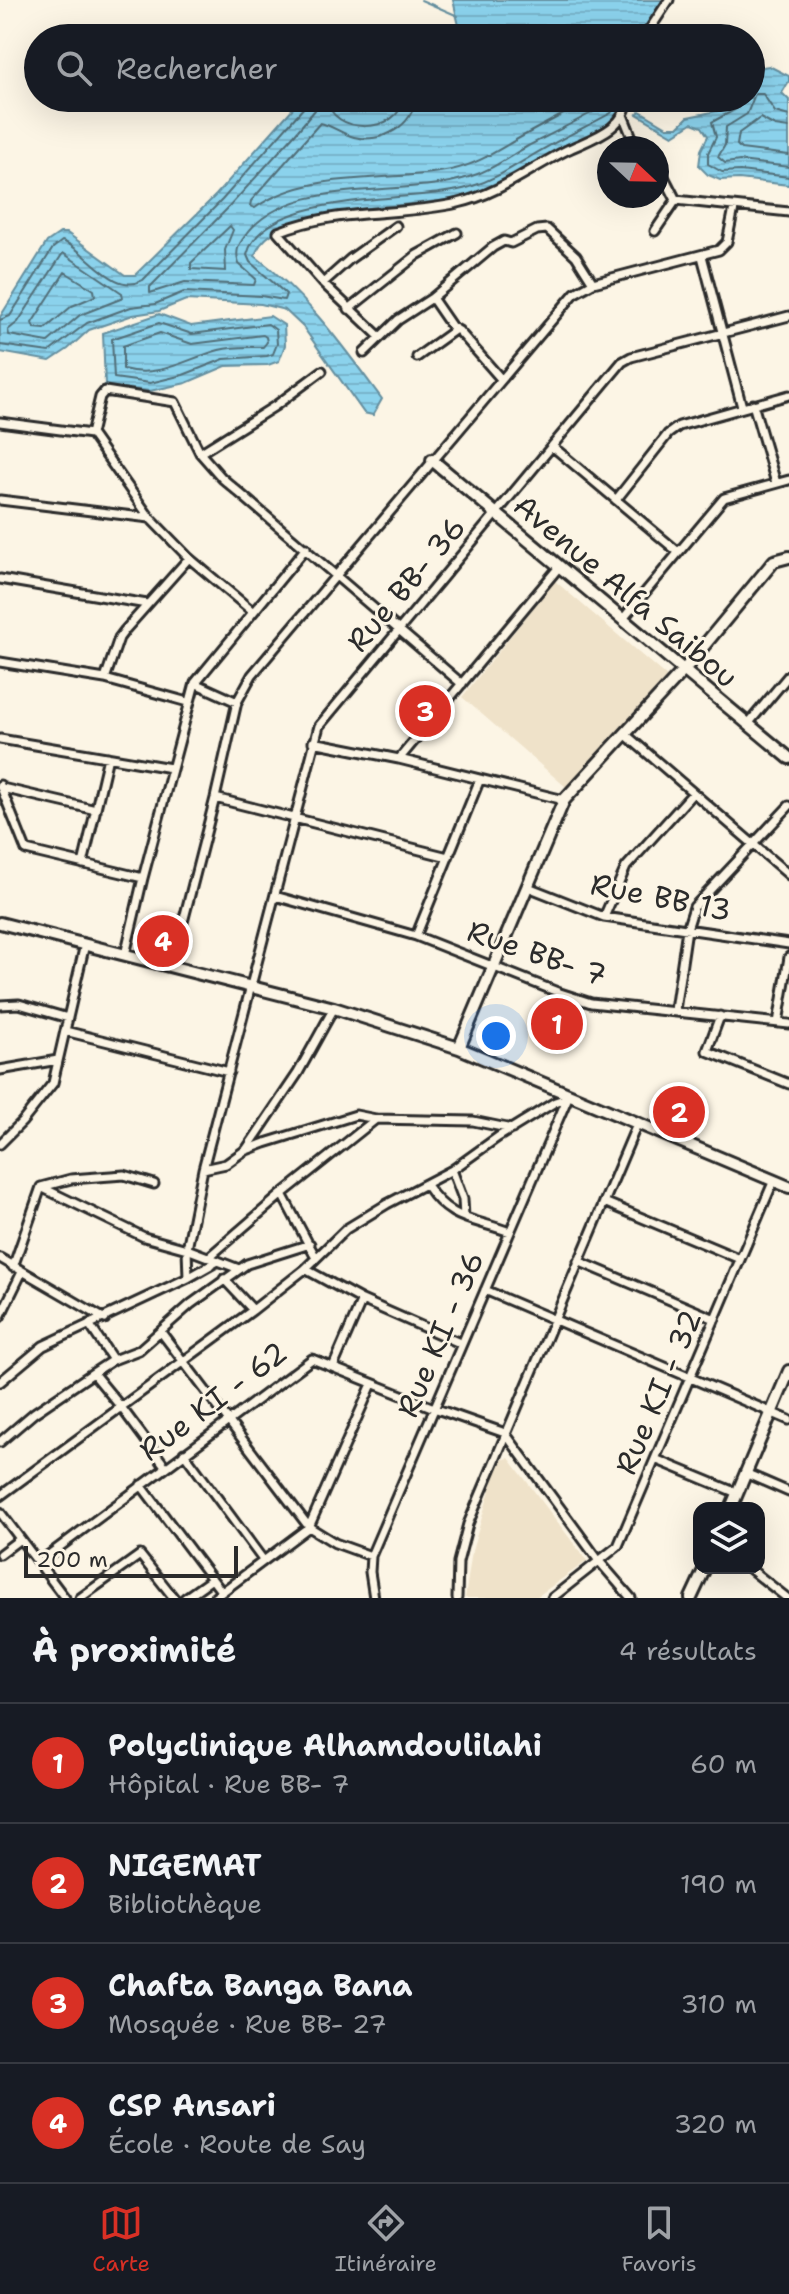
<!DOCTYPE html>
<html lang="fr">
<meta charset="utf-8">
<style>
:root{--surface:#171b24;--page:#20242c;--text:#f1f3f6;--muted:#9ea1a6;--line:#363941;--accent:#d93025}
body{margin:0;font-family:"Shantell Sans",sans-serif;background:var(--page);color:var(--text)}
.controls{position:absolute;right:24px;bottom:24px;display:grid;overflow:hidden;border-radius:16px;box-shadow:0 8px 32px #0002}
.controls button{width:72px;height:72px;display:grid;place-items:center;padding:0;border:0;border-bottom:2px solid var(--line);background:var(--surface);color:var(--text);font:40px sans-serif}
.compass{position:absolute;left:597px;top:136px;width:72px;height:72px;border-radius:50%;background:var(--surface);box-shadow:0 8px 32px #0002;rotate:112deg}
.scale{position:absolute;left:24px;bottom:20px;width:214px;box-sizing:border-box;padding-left:8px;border:4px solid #2b2b2b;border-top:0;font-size:22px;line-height:28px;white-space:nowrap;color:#2b2b2b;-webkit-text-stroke:6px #fcf5e5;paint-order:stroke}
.you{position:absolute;left:496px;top:1036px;width:28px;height:28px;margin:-20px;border:6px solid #fff;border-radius:50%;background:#1a73e8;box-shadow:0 0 0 12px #1a73e833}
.badge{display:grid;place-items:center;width:52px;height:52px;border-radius:50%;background:var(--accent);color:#fff;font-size:26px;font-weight:700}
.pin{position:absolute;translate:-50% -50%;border:4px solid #fff;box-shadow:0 2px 8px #0006}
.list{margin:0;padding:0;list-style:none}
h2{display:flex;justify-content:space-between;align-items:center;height:104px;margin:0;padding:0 32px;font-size:34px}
h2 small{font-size:26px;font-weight:400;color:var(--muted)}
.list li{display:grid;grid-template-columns:52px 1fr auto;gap:24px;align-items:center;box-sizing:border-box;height:120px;padding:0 32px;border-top:2px solid var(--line)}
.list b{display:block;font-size:30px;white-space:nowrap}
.list p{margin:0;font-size:26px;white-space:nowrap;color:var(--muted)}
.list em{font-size:26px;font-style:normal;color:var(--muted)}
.icon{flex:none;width:44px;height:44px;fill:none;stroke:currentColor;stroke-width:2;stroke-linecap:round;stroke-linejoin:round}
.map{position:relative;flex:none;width:789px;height:1598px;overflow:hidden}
.search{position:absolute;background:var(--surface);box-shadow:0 8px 32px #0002;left:24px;right:24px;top:24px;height:88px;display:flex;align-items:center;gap:20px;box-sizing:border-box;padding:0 28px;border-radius:44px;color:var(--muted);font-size:30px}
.sheet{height:584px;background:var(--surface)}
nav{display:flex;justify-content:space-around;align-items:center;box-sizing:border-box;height:112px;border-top:2px solid var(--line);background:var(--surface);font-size:22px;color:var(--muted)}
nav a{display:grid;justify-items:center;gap:4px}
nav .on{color:var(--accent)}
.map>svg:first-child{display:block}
.built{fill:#efe2c9}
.water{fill:url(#water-rules);stroke:#658f9f;stroke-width:2}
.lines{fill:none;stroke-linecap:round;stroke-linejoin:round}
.shore{stroke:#516e78;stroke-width:2}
.stream{stroke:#658f9f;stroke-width:2}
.street-casing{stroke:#2b2b2b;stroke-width:13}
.secondary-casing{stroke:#2b2b2b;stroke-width:16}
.street{stroke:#fcf5e5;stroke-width:7}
.secondary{stroke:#fcf5e5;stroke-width:10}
.labels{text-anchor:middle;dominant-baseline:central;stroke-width:6;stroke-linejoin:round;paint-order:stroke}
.street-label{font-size:30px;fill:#2b2b2b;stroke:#fcf5e5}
</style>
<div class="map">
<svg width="789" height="1598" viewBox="0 0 789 1598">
<defs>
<pattern id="water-rules" width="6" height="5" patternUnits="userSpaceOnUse" patternTransform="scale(2)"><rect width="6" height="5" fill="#8bd2ec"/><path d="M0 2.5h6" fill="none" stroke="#78b4cb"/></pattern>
</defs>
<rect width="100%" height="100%" fill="#fcf5e5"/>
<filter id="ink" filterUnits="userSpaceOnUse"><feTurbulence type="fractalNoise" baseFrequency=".0125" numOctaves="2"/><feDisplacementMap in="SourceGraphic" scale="16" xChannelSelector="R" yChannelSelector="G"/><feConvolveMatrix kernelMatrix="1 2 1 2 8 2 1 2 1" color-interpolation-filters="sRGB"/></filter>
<g filter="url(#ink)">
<!-- built -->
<path class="built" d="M555,581L667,677L566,787L462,697Z
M509,1458L587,1561L535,1598H465L472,1551L499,1460Z"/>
<!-- water -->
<path class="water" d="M453,0H665L638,38H457L460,30Z
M769,66L789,76V81L782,93L789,100V185L739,179L720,180L708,175L699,166L701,150L708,136L702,127L692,123L673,135L637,114L640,111L667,127H678L688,117L717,111L737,98H751V80L763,67Z
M302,98H340L364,109L390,98H624L623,108L617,119C590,134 562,147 536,163C516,174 498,186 476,194C426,211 270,199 255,256C307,295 344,348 382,399L373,415L364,413L303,327L285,310L261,304L186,300L159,311L133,315L89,330L68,349L50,361L0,352V317L47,242L60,233H67L125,275H135L216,195Z
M159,314L191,326L270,316L284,325L285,345L279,361L268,365L226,366L186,383L150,391L105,386L103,333Z"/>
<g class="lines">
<!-- shore -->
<path class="shore" d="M317,98L315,110L294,135L229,207L150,287V293L185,282L254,285L256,279L239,264C235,252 238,245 245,236C290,174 403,199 469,177C492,170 508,157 528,146C553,133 579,120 604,106L606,98
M327,98C330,136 401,135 403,98
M415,98C414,126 381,144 354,137C342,134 331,125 320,123L251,201L250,206L255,208C310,169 389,183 451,170C479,164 499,149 523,136C546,123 570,111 593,98
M742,98L738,108L712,122L716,137L708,153V164L722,172L740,171L789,177
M789,116L775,112L763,94H755L747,114L726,127L725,145L718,157L725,163L740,161L789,167
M789,128L775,126L760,118L739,133L737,145L741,149L789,155
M230,226L233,230L225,250L226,271L191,269V263Z
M63,253L122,293L123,298L80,315L48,342L9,335L8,330L18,322Z
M65,272L94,290L95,296L72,306L45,329L34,328L32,323Z
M0,320L10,316L53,248L62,241C87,249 113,297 143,280L222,200L305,106L307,98
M159,323L192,334L268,324L276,330L277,344L273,354L267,356L224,359L183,375L150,383L114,378L112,339Z
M160,333L192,344L263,335L266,337L267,342L263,347C249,347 233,346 219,350C186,359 159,379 123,369V346Z
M0,345L49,352L87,323L131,307L155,304L184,292L261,296L284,300L286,294L250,262L247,255C263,189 417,204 470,187C493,180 510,169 530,157C556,141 584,128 611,113L615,107L616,98"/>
<!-- stream -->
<path class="stream" d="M421,0L458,16"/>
<!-- street casing -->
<g class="street-casing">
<path id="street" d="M644,38L669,0
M623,115L633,140L639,148
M657,163L676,200
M655,231L676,200L789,212
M702,256L742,407
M323,283L350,259L396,226
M432,298L452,327L459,331L501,379
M349,309L417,255L457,233
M380,337L323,283L278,232C336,208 398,217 458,203C498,194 531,168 567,150C592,138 625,130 628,98
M364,353L398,320L432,298L493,247L504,241L511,243L537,230L547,229L576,256L593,283
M417,357L456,329
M753,404L776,483
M0,422L91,434L150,518L189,558L252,611
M91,434L100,397L105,391L175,402L200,453L222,478L462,684
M552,446L677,551
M200,453L275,406L322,371
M0,500L150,518
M616,500L668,434L679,426L789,395
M0,579L147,604
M622,620L724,498L789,480
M0,662L105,679L188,702
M105,679L119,638L125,630L189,558
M195,683L237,702
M748,724L789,675
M625,734L789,875
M0,739L171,768
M313,742L399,759L564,800
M399,759L559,567
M0,785L26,850L143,878
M2,788L96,810
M215,798L448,857
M83,864L108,757
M528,887L604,917L789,944
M275,896L416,936L560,993L591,1003L789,1024
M604,917L626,867L693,793
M416,936L480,779
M125,955L143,878L195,683L306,548
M172,965L215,798L237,702L252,675L575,293L593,283L719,250L727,242L734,208
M0,1005L19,1004L68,1018
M675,1010L687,929L694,907L789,806
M720,1016L707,1051L789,1084
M778,1023L789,957
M65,1031L229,1072
M0,1070L58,1060
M0,1144L22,1122L53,1083L85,944
M246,1150L298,1073L334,1008
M203,1169L226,1164L244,1151L265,1143L356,1115L376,1119L473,1121L512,1129
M452,1170L463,1199L464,1217
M426,1185C450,1221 471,1218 510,1232
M41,1187L71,1179L124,1175L154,1184
M282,1194L316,1258
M604,1202L740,1259
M209,1257L282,1194L376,1119
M0,1258L105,1319
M578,1261L715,1319
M13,1267L41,1187L144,1237L187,1249L239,1269
M305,1269L362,1300L462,1344
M188,1278L187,1249L203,1169L319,726L622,362L631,357L789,316
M224,1279L253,1310
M485,1290L789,1420
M0,1317L22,1272
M89,1324L113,1360L93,1373
M161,1332L309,1527L335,1543L371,1556
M113,1360L139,1350L191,1304L247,1264L310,1244
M333,1367L362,1300
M0,1382L43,1346L188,1278L218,1261
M0,1442L34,1413L93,1373L121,1407L165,1466
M184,1453L263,1560
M655,1459L737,1493
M745,1473L789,1492
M141,1485L221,1591
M0,1496L253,1310L305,1269L346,1229L387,1204L452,1170L498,1137L555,1102L567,1098
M0,1512L65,1598
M0,1554L20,1539
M38,1563L312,1359L434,1408L505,1433L599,1561L631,1598
M749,1568L787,1598
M80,1598L140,1555L174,1598
M185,1598L212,1579
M214,1598L309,1527L372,1384
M374,1598L370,1572L371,1556L568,1097
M457,1598L458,1562L468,1524L638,1122
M552,1598L618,1546L774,1180"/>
</g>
<!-- secondary casing -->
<g class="secondary-casing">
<path id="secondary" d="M432,460L789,758
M0,923L334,1008L459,1048L789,1187
M459,1048L564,800L683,671L774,561L789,557
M731,1508L789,1371
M691,1598L705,1568"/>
</g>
<!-- street -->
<use href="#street" class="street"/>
<!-- secondary -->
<use href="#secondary" class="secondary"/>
</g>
</g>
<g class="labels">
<!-- street labels -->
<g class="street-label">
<text transform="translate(406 584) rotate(-50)">Rue BB- 36</text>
<text transform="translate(626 591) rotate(40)">Avenue Alfa Saibou</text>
<text transform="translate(661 897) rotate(11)">Rue BB 13</text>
<text transform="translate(537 953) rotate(19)">Rue BB- 7</text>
<text transform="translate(440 1334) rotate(-67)">Rue KI - 36</text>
<text transform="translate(658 1392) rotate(-67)">Rue KI - 32</text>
<text transform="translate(213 1401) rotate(-37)">Rue KI - 62</text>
</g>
</g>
</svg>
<div class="controls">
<button><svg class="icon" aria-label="layers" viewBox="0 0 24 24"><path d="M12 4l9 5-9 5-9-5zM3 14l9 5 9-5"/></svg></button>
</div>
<svg class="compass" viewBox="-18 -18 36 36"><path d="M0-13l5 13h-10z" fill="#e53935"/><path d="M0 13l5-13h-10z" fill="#9ea1a6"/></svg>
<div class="scale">200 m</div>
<div class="you"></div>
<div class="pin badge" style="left:557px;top:1024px">1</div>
<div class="pin badge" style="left:679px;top:1112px">2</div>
<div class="pin badge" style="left:425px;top:711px">3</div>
<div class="pin badge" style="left:163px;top:941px">4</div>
<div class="search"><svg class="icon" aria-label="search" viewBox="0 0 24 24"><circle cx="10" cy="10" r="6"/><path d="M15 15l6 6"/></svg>Rechercher</div>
</div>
<section class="sheet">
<h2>À proximité<small>4 résultats</small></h2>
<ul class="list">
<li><span class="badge">1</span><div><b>Polyclinique Alhamdoulilahi</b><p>Hôpital · Rue BB- 7</p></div><em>60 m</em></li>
<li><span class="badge">2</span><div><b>NIGEMAT</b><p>Bibliothèque</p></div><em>190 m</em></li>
<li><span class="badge">3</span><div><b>Chafta Banga Bana</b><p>Mosquée · Rue BB- 27</p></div><em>310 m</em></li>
<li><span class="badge">4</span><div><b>CSP Ansari</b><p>École · Route de Say</p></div><em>320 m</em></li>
</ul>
</section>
<nav>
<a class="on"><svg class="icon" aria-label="map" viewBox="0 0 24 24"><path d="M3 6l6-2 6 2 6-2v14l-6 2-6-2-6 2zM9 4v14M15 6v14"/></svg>Carte</a>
<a><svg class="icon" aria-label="directions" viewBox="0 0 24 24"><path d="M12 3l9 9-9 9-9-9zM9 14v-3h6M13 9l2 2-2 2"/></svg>Itinéraire</a>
<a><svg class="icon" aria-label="saved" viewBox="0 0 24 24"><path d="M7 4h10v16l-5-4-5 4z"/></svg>Favoris</a>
</nav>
